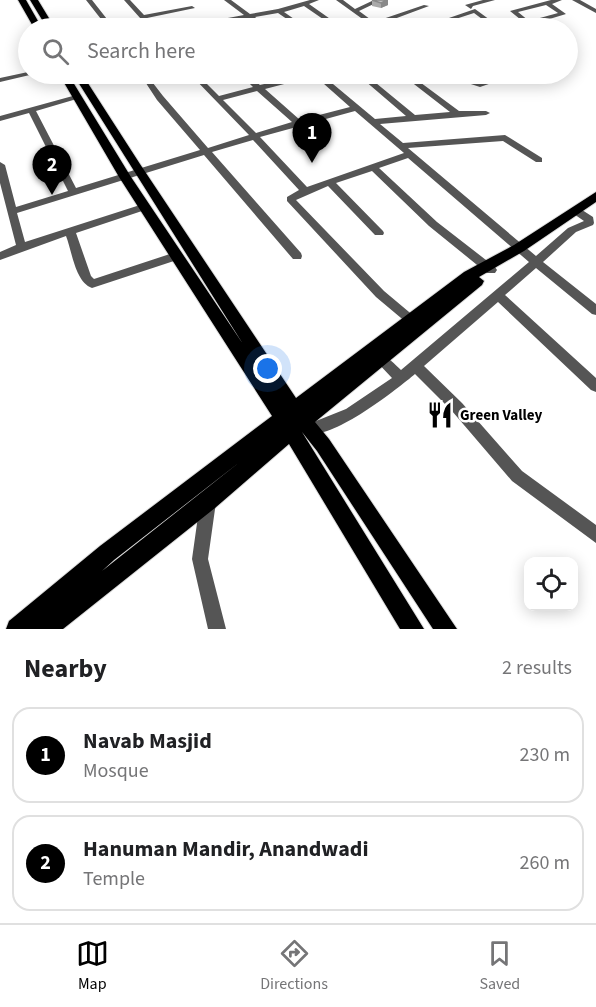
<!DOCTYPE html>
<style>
:root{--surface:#fff;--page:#f6f6f6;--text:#202124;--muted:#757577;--line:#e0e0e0;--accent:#000}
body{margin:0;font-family:"Source Sans 3",sans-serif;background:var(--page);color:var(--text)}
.controls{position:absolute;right:18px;bottom:18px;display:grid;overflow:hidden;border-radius:12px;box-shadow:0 3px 15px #0003}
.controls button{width:54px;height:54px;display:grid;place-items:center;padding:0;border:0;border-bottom:2px solid var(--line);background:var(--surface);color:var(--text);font:30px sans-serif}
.you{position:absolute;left:268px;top:369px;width:21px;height:21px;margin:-15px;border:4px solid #fff;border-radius:50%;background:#1a73e8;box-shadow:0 0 0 9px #1a73e833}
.badge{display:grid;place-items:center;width:39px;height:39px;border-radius:50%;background:var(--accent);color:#fff;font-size:20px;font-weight:700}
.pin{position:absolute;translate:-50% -50px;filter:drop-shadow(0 2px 3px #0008)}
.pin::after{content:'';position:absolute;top:32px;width:21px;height:18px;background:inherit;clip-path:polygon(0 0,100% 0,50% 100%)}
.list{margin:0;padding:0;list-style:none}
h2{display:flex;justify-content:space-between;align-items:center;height:78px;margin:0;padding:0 24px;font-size:26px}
h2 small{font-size:20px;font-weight:400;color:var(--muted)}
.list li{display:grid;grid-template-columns:39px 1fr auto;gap:18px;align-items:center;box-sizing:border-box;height:96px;margin:0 12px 12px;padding:0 12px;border:2px solid var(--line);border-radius:18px}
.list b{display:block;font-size:22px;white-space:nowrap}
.list p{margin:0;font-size:20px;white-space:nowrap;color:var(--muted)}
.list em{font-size:20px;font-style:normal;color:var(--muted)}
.icon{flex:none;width:33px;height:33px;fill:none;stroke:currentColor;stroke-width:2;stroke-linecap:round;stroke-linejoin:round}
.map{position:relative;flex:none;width:596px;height:629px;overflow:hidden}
.search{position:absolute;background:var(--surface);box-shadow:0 3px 15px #0003;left:18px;right:18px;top:18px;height:66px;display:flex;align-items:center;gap:15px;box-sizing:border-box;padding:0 21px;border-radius:33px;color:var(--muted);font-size:22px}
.sheet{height:294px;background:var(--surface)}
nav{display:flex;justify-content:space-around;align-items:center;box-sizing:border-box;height:84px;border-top:2px solid var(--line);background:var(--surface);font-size:16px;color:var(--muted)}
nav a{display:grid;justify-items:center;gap:3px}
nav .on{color:var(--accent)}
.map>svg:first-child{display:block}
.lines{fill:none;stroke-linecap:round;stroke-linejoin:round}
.major-casing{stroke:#dbdbdb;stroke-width:2}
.minor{fill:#555;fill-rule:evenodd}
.major{fill:#000;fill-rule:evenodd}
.wall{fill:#a9a9a9}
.shaded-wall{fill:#898989}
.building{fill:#c4c4c4;stroke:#898989;stroke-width:1.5}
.labels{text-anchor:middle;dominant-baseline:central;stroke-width:5;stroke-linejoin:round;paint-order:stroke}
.poi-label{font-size:15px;font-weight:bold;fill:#000;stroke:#fff;text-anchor:start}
</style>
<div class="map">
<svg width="596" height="629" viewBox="0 0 596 629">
<rect width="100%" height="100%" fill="#fff"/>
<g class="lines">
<!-- major casing -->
<g class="major-casing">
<path id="major" d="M18,0H26L42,28H34Z
M30,0H38L55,28H47Z
M59,74H68L131,177L243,344L73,74H82L140,164L296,398L464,272L514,245L596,192V202L524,251L479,277L484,281L482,285L315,422L329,439L457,629H433L317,451L302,432L424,629H400L289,444L215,508L63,629H6L9,621L100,546L272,416L119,177ZM241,461L102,571L114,560Z"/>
</g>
<!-- minor -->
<path class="minor" d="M86,0H92L114,28H108Z
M124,0H130L144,15L192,6L195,8L147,18L155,28H149Z
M224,0H231L250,14L278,9L310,0H319L309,4L343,28H336L304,6L284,12L307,28H300L278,13L255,17L269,28H262L248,18L186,28H174L244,15Z
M336,0H343L355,9L374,0H382L359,11L374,22L424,5L429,6L378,25L382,28H375Z
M483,0H495L473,6L471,9L465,5Z
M551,0H562L552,4L566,14L533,24L537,28H531L510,11ZM546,5L558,13L529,21L518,12Z
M572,0H580L596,9V13Z
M475,9L501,28H494L474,13L428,28H420Z
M568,48L571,49V51L568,52Z
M28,72L34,74L0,82V78Z
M140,74H146L163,96L208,148L249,135L190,74H197L219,96L253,87L240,74H247L260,85L307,74H321L375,119L406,116L357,74H365L415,115L450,112L401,74H409L459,111H486L490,113L486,115L380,124L403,143L505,135L542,158V162H536L503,141L408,148L536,256L568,228L584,221L571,212V208H579L593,217L594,223L593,225L576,232L543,262L596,304V315L592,314L536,268L505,295L596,378V392L591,390L498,302L424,366L462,403L522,471L596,525V543L512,481L452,411L415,374C396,390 330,442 306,433L304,429L306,425L346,409L392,378L375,360L376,356C386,353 394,364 401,370L529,262L408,158L379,168L437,222L495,267L497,270L495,273H487L429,226L372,171L336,183L383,231L384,233L383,235H375L328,186L296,200L384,291L415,317L417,320L415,323H407L376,297L287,201V197L299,190L253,140L212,152L301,253L302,256L301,259H293L204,155L17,213L25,242L140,205H148V209L76,233L91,276L94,279L176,252L180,253L181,256L180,259L92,288C75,282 72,251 66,236L0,260V252L16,245L0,183V162L5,165L16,207L68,191L29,113L0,121V116L80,94V98L36,111L76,188L200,150L157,100ZM315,76L350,107L300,120L265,89ZM257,91L292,122L256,133L223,100ZM355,111L404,153L307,187L260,137Z
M440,74C454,73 465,82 479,82C492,83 504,73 518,74L480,87Z
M208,494L213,497L216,502L208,559L226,629H208L192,559L200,502L203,497Z"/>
<!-- major -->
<use href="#major" class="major"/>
</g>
<!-- wall -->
<path class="wall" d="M372,0L388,5L381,8L372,6Z"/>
<!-- shaded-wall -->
<path class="shaded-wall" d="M387,0H388V5L381,8V3Z"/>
<!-- building -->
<path class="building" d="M372,0H387L381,3Z"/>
<!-- icons -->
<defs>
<g id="restaurant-bare" transform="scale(2.07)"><path d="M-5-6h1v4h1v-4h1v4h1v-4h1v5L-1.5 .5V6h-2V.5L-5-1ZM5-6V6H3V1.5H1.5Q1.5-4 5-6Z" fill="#000" stroke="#fff" stroke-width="2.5" paint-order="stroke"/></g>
</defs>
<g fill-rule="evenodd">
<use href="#restaurant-bare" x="440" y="415"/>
</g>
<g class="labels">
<!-- poi labels -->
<g class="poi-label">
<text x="460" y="415">Green Valley</text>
</g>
</g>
</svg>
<div class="controls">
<button><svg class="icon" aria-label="locate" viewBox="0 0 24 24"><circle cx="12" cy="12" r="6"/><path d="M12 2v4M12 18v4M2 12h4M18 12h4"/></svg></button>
</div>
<div class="you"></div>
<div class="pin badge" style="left:312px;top:163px">1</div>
<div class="pin badge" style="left:52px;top:195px">2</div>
<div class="search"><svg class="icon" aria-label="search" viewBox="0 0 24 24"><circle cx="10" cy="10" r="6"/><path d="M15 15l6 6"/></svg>Search here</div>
</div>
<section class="sheet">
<h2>Nearby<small>2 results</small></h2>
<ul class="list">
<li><span class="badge">1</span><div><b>Navab Masjid</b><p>Mosque</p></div><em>230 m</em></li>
<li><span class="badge">2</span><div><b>Hanuman Mandir, Anandwadi</b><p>Temple</p></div><em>260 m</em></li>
</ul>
</section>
<nav>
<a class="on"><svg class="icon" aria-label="map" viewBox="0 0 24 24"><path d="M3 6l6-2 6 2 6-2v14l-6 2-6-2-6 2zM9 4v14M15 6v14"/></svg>Map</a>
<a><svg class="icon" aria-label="directions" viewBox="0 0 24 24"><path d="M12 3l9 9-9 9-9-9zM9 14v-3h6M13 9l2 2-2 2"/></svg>Directions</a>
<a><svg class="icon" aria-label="saved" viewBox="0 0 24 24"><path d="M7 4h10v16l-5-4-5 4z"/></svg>Saved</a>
</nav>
